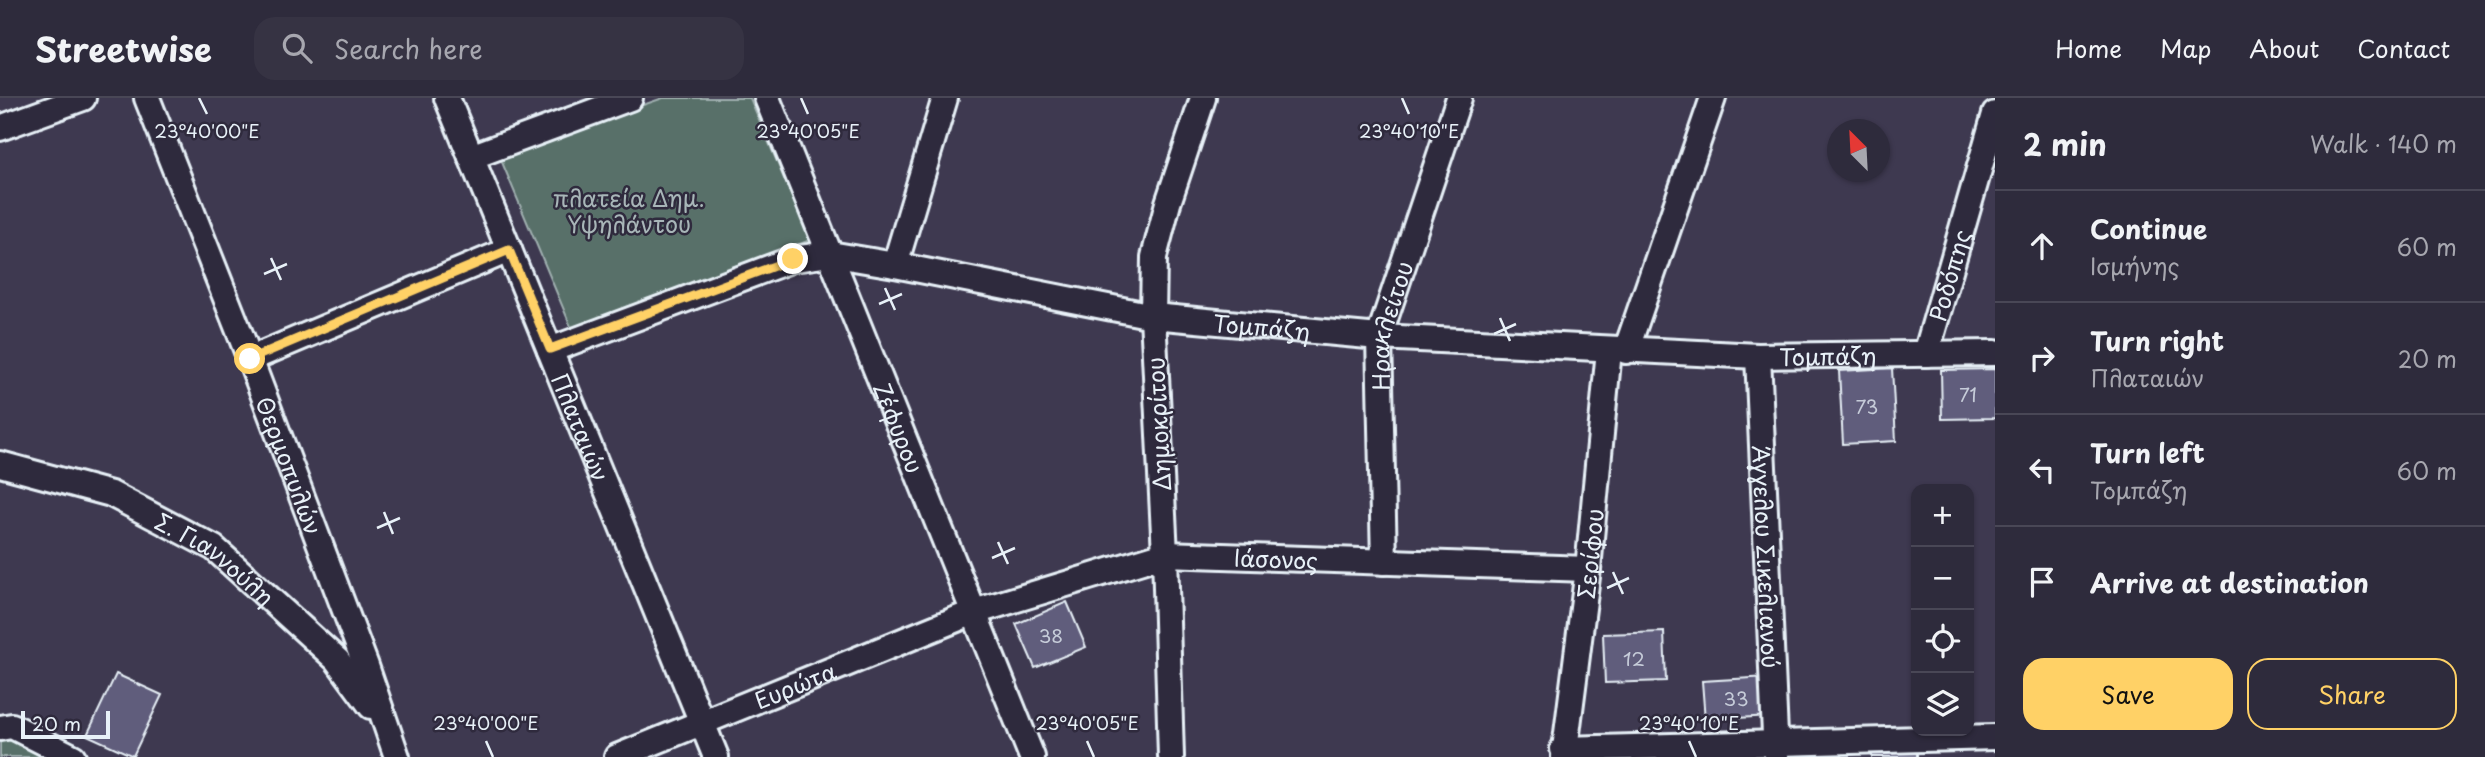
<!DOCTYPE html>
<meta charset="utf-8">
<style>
:root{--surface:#2e2b3c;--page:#363343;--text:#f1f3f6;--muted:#a7a7af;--line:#494756;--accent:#ffd166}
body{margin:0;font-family:"Playpen Sans",sans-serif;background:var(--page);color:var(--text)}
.controls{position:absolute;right:21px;bottom:21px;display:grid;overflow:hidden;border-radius:14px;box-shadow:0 2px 5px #0004}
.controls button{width:63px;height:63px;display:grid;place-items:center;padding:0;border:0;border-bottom:2px solid var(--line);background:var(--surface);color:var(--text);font:35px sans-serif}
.compass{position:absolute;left:1827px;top:21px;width:63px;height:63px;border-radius:50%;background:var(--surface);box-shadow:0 2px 5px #0004;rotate:336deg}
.scale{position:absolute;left:21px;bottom:18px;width:89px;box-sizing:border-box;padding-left:7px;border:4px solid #e8f1f8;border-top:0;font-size:19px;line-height:24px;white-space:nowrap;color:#e8f1f8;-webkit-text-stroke:5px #2f2a3d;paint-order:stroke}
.stop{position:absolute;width:21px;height:21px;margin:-16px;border:5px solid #ffd166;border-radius:50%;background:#fff}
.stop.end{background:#ffd166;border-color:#fff;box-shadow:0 2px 7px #0008}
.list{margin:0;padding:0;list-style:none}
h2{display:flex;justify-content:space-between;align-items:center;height:91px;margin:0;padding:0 28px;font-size:30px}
h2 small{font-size:23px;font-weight:400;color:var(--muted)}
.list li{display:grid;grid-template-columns:46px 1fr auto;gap:21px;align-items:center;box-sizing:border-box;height:112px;padding:0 28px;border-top:2px solid var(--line)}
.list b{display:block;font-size:26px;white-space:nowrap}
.list p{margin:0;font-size:23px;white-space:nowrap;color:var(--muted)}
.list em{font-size:23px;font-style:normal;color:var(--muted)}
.actions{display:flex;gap:14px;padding:21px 28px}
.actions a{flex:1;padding:16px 0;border:2px solid var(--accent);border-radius:21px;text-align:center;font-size:24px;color:var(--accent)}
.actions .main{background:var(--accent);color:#111}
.icon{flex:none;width:38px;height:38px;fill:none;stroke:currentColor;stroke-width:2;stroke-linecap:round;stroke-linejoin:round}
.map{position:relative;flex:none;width:1995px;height:659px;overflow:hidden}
header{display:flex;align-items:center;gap:42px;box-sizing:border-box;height:98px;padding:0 35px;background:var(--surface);border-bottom:2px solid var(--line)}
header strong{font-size:33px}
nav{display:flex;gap:38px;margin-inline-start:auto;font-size:24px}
.search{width:490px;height:63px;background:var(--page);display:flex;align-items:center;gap:18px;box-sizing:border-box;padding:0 24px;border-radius:21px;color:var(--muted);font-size:26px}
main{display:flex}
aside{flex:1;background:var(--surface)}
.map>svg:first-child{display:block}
.green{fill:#596f69;stroke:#a0b0b0;stroke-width:2}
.building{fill:#615d7b;stroke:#e8f1f8;stroke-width:2}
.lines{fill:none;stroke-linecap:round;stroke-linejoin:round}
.street-casing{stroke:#e8f1f8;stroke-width:30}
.street{stroke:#2f2a3d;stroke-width:24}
.route{stroke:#ffd166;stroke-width:9}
.ticks{fill:none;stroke:#e8f1f8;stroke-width:2.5}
.labels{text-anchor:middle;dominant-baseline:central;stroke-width:5;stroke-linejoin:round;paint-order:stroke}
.number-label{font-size:19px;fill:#c6ccd9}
.park-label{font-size:23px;fill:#a8b6b8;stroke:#2f2a3d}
.street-label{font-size:23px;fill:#e8f1f8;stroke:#2f2a3d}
.ticks-label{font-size:18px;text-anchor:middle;fill:#e8f1f8;stroke:#2f2a3d;stroke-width:5;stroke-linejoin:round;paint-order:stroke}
</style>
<header>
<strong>Streetwise</strong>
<div class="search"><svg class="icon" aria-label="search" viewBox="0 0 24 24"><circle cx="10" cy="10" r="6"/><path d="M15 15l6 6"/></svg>Search here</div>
<nav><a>Home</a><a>Map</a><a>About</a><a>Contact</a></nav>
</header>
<main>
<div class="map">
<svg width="1995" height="659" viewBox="0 0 1995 659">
<rect width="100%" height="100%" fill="#3e3950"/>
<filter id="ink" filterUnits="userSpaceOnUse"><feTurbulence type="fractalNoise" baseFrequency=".0143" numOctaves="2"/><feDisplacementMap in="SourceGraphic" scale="14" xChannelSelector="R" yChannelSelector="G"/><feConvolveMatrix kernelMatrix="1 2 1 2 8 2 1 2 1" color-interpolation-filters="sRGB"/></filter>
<g filter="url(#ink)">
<!-- green -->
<path class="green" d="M663,0H750L810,142L574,236L499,57Z
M8,640L45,659H0V642Z"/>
<!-- building -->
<path class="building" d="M1892,270L1896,343L1843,346L1839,273Z
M1995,271V320L1942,321L1941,272Z
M1067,504L1086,549L1035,570L1016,526Z
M1664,534L1666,583L1605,585L1603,536Z
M116,576L162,597L133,658L87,637Z
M1768,579L1770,618L1705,622L1702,583Z
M1917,641V659H1872L1871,644Z"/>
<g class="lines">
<!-- street casing -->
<g class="street-casing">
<g id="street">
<path id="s1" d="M147,0L250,261L366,568L397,659"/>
<path id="s2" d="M447,0L716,659"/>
<path id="s3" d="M767,0L1032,659"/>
<path d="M0,30L83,0"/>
<path d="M471,59L630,0"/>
<path d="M895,167L945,0"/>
<path id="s4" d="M550,252L793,161L830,156L895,167L1153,218L1379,239L1758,258L1995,255"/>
<path d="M1626,253L1713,0"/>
<path id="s5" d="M1926,256L1995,16"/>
<path id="s6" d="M1758,258L1776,659"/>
<path d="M250,261L509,152"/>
<path id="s7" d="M0,366L111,396L214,450L337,562L371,608"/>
<path id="s8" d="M1384,464L1379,239L1459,0"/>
<path d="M0,630L12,628L73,659"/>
<path d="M1563,651L1995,639"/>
<path id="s9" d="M617,659L974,514L1165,456L1588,471"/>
<path d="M1171,659L1165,456L1153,218L1154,159L1168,105L1203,0"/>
<path id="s10" d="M1564,659L1588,471L1609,252"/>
</g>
</g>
<!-- street -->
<use href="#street" class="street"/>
</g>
</g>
<g class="lines" filter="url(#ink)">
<!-- route -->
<path class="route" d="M250,261L509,152L550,251L793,161"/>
</g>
<!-- ticks -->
<path class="ticks" d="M199,0L207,16M801,0L808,16M1402,0L1409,16M271,160L281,182M264,176L287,166M885,190L895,212M879,206L902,196M1500,220L1510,243M1494,236L1516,226M384,414L393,436M377,430L400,420M998,444L1008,466M992,460L1015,450M1613,474L1623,496M1607,490L1629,480M486,643L493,659M1087,643L1094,659M1689,643L1696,659"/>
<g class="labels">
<!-- number labels -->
<g class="number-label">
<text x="1968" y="296">71</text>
<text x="1867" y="308">73</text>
<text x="1051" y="537">38</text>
<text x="1634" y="560">12</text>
<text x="1736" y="600">33</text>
</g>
<!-- park labels -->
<g class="park-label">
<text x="629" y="99">πλατεία Δημ.<tspan x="629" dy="26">Υψηλάντου</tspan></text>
</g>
<!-- street labels -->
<g class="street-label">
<text stroke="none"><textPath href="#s5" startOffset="82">Ροδόπης</textPath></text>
<text stroke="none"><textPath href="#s4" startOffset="735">Τομπάζη</textPath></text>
<text stroke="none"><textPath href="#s8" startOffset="238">Ηρακλείτου</textPath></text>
<text stroke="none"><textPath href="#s4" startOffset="1302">Τομπάζη</textPath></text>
<text transform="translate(1158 326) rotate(-93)">Δημοκρίτου</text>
<text stroke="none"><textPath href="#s2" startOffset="355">Πλαταιών</textPath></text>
<text stroke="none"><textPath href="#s3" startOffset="355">Ζέφυρου</textPath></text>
<text stroke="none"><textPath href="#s1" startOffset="394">Θερμοπυλών</textPath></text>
<text stroke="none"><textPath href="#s10" startOffset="205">Σερίφου</textPath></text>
<text stroke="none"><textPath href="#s6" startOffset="201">Άγγελου Σικελιανού</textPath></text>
<text stroke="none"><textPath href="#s9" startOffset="696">Ιάσονος</textPath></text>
<text stroke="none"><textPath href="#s7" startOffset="238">Σ. Γιαννούλη</textPath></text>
<text stroke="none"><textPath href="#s9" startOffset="192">Ευρώτα</textPath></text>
</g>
</g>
<g class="ticks-label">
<text x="207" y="40">23°40'00"E</text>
<text x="808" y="40">23°40'05"E</text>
<text x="1409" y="40">23°40'10"E</text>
<text x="486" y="632">23°40'00"E</text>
<text x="1087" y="632">23°40'05"E</text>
<text x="1689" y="632">23°40'10"E</text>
</g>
</svg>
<div class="controls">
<button>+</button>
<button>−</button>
<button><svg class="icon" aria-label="locate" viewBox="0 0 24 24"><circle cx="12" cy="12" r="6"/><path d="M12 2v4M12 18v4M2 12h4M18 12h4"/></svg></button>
<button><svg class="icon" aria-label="layers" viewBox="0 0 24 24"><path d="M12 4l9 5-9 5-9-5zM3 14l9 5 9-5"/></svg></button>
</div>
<svg class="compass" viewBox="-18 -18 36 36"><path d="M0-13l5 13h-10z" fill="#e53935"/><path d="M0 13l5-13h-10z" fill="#a7a7af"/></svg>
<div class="scale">20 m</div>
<div class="stop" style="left:250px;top:261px"></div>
<div class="stop end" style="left:793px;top:161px"></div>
</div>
<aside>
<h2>2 min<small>Walk · 140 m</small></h2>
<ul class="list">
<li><svg class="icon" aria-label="ahead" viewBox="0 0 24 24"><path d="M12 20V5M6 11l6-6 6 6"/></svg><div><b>Continue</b><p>Ισμήνης</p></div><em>60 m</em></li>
<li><svg class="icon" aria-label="right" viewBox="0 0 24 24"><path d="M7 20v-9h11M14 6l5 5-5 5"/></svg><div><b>Turn right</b><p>Πλαταιών</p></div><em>20 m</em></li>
<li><svg class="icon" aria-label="left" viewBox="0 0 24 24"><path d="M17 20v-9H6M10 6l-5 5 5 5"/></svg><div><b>Turn left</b><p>Τομπάζη</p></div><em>60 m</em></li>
<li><svg class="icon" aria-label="arrive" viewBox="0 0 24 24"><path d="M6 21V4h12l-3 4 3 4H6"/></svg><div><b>Arrive at destination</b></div></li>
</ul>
<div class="actions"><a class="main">Save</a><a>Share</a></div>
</aside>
</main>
